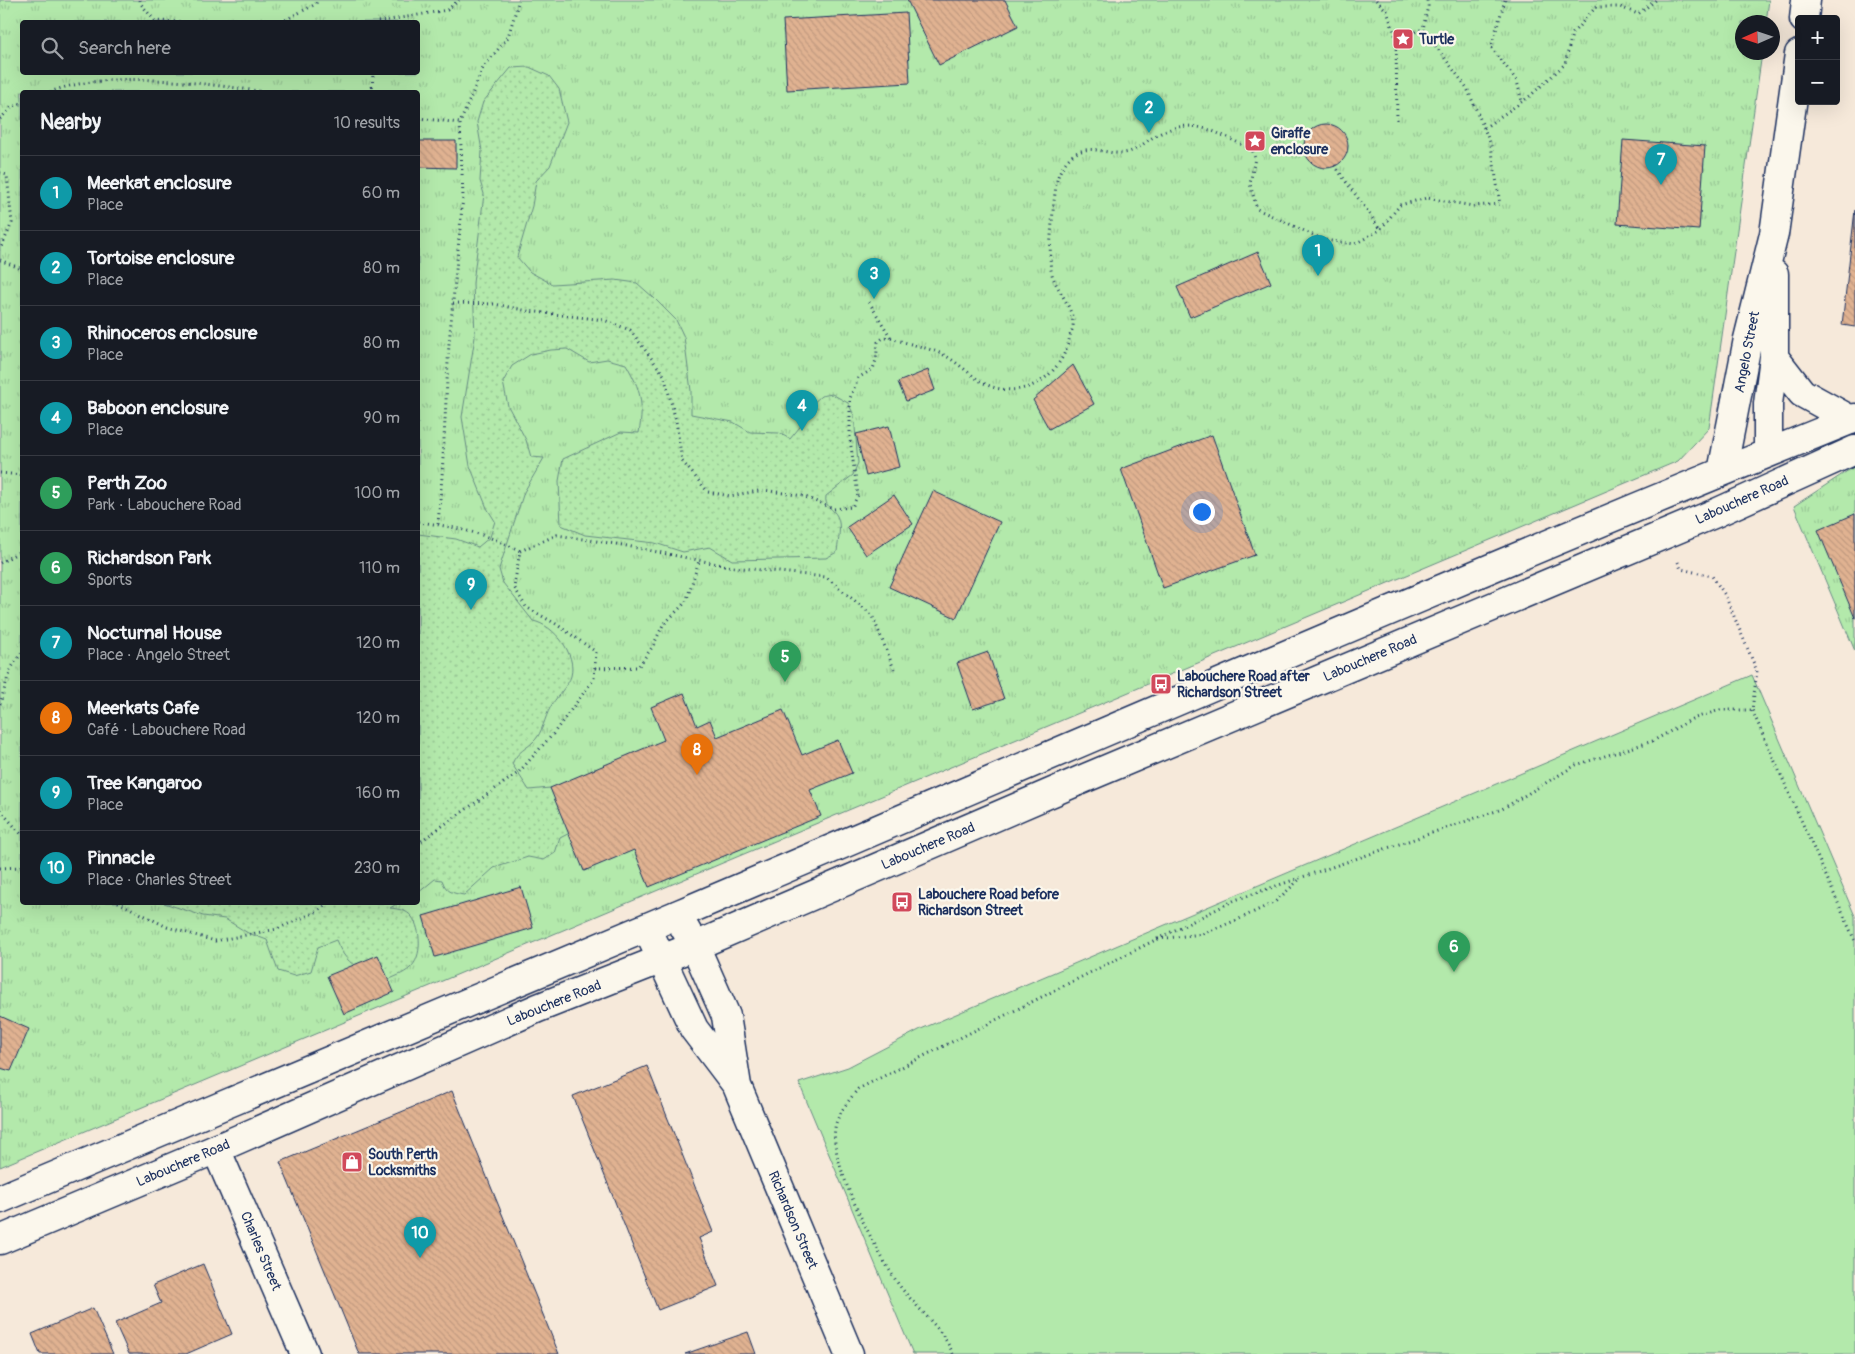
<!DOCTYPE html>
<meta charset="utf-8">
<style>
:root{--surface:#171b24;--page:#242831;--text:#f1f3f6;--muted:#9ea1a6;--line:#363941;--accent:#d1495b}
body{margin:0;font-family:Pangolin,sans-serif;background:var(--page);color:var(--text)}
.controls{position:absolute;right:15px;top:15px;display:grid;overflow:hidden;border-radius:5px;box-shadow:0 5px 20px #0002}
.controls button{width:45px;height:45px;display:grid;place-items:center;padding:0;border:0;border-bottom:1px solid var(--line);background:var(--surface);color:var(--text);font:25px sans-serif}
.compass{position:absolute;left:1735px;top:15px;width:45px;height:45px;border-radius:50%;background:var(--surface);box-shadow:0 5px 20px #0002;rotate:267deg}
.you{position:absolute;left:1201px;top:511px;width:18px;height:18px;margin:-12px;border:4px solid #fff;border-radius:50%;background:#1a73e8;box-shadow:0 0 0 8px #1a73e833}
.badge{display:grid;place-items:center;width:32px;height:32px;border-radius:50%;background:var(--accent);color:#fff;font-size:16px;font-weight:700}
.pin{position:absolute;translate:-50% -41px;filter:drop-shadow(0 1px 2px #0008)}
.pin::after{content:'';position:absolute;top:26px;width:18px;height:15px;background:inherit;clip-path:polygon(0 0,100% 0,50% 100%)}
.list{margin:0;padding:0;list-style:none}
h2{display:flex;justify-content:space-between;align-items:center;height:65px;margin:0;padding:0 20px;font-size:21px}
h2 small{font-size:16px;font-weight:400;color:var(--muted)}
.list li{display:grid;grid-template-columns:32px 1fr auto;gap:15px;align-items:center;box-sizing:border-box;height:75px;padding:0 20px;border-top:1px solid var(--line)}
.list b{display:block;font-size:19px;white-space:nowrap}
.list p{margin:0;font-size:16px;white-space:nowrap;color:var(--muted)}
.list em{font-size:16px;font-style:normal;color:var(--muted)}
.icon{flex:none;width:28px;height:28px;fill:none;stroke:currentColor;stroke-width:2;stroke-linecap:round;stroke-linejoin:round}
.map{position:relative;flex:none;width:1855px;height:1354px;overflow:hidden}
.search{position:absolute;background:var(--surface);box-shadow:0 5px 20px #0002;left:20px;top:20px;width:400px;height:55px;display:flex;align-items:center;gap:12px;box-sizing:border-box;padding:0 18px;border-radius:5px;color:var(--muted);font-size:19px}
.panel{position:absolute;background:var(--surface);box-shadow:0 5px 20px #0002;left:20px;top:90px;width:400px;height:815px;border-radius:5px}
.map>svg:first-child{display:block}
.grass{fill:url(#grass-tufts);stroke:#678c84;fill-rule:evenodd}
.garden{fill:url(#garden-dots);stroke:#678c84}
.pitch{fill:#b3e9ab;stroke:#678c84}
.building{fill:url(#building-back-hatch);stroke:#1b2f5e}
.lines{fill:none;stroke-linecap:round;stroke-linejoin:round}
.street-casing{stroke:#1b2f5e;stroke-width:31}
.secondary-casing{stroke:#1b2f5e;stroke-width:31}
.path{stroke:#1b2f5e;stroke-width:3;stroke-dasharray:1 4;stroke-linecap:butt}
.street{stroke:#fbf7ec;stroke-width:28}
.secondary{stroke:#fbf7ec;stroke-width:28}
.labels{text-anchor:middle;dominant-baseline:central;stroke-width:4.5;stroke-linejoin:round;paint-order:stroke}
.poi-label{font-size:14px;font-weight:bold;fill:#1b2f5e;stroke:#fbf7ec;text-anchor:start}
.street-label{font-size:14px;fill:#1b2f5e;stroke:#fbf7ec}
</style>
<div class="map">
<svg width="1855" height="1354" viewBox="0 0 1855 1354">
<defs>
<pattern id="grass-tufts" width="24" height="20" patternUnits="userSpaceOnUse" patternTransform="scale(1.25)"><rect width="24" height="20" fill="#b3e9ab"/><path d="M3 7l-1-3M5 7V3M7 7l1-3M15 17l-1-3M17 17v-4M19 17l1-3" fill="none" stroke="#99c896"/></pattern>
<pattern id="garden-dots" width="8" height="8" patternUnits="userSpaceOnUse" patternTransform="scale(1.25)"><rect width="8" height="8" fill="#b3e9ab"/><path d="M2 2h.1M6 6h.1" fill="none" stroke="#99c896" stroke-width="1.8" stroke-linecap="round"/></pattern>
<pattern id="building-back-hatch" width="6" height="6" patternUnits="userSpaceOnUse" patternTransform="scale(1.25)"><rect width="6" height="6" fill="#e0b291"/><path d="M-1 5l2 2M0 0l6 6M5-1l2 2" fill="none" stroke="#c0997f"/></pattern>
</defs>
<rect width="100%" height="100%" fill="#f6e9da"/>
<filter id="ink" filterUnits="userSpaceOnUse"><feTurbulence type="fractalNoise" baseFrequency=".02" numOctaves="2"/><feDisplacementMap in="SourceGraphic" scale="10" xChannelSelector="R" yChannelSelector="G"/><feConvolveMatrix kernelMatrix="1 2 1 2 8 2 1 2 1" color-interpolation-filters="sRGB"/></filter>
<g filter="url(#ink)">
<!-- grass -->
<path class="grass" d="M0,0H1769L1766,22H1742V52L1762,53L1709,428L1678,461L0,1167ZM22,22H418V72H22ZM22,92H418V902H22Z
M1855,466V651L1794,506Z"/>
<!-- garden -->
<path class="garden" d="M529,67L549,76L559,89L567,122L550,166L536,181L532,206L517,257L530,272L552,284L615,280L637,283L654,298L676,320L684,337L691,391V414L733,422L750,432L779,433L790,439L804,422L812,404L821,396L832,394L848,403L854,415L858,463L853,475L826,496C824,507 833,508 837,516C842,525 838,542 837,552L826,558L732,560L710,547L683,552L655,543L585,535L561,525L559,481L563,459L621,432L639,433C644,403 641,390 626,364L607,359L589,362L567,349L551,350L531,354L512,366L503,382L508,406L526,440L531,457L544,458L524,492L499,569L503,583L533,621C554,625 577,654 571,676C569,685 554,699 550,708C545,717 542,733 535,740C527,749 517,751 512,764L529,790L550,788L565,794L581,827L560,838L555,853L544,860L528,857L494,868L464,895C452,893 446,892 442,880L435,879L418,893V534L456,539L478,547L490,537L495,521L487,508L470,466L462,417L475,337L473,283L484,194L480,181L482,151L477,122L483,102L511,68Z
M164,903H398L390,908C398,909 407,910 412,917C421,929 423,957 410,968C404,974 393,977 386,981C360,969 347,967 336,940L318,947L311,971L294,976L278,971L267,940L248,933L225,919L203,916Z"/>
<!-- pitch -->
<path class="pitch" d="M1752,675L1855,916V1354H913L799,1083L848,1067L921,1029Z"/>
<!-- building -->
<path class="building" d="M907,0H1005L1018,26L939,65Z
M906,13L910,83L787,90L783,20Z
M1304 146a22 22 0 1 1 44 0a22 22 0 1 1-44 0Z
M1623,140L1705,146L1699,230L1617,224Z
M418,141H456V168L418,167Z
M1855,210V327L1842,325Z
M1258,252L1271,283L1190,317L1177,287Z
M1073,365L1094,404L1049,429L1033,400Z
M928,370L935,390L906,401L898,382Z
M889,426L899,467L866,476L856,434Z
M1212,435L1255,555L1163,588L1121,469Z
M933,491L1000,522L956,618L889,587Z
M894,495L913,524L866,555L847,527Z
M1855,514V618L1818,530Z
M988,652L1004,699L973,709L957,663Z
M684,693L697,726L710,720L717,737L783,710L802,755L838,740L852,773L810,790L821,816L649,887L634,850L584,871L550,788L664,740L651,707Z
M521,887L533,928L435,957L423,916Z
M378,955L394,992L344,1014L327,976Z
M0,1016L29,1029L11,1071L0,1068Z
M647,1066L713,1232L699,1238L718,1286L658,1310L573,1096Z
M452,1091L559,1354H359L280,1162Z
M203,1264L232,1334L186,1354H129L115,1323L161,1303L153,1285Z
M93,1308L113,1354H40L32,1334Z
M748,1332L756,1354H685Z"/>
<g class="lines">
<!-- street casing -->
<g class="street-casing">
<path id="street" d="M677,915L695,946L726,1016L737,1086L849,1354
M647,928L694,1029L735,1083
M216,1149L305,1354"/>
</g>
<!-- secondary casing -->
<g class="secondary-casing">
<path id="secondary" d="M1804,19L1806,0
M1774,357L1802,393L1851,420
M1768,452V404L1774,357V274
M1722,472L1748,339L1774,234L1799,54
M0,1199C227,1103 455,1010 681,913C1072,747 1461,577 1855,418
M0,1240L216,1149L538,1008L695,946L1083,779L1718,512L1855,450"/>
</g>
<!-- path -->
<path class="path" d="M140,0L141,4L155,21L184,22
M1376,0L1387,11L1396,38L1397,123
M1505,0L1491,47L1517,81L1522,102
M281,22L316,4L317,0
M378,22L447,10L459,0
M1396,38L1423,29
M50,92C110,69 201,83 265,92
M372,92L373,72
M418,118L460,123
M0,119L12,107L22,103
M1484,128L1530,96L1565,64L1572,34L1596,7H1620L1638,14L1656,0
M1335,165C1349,188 1366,207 1380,230
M0,173L7,175L12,223L0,250
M0,260L22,269
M869,302L891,338
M453,303L494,304L528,311L604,320L630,330L664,375L676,421L682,461L708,492L730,496L764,490L803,496L833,509L852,507L858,495L850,440V398L858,378L873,369L876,360L878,342L883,338H891C908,344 926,347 942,354C961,363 976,383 996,388C1033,397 1063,371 1070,336C1071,332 1074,326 1073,322C1072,305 1053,285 1051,270C1048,255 1054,196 1057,180C1059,171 1066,160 1073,155C1090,143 1106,155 1124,153C1138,151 1145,141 1157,135C1195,114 1218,135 1252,149L1255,158L1250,184L1257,209L1324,240L1355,244L1380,230L1400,205L1427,198L1473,206L1500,204L1491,145L1467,88L1423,29L1428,6L1427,0
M0,473L22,475
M418,522C453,526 488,534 520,551L514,587L526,607L556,624L596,652L594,679L553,734L518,773L418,843
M438,524L442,477L449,343L463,197L460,123L483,68L508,37L519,0
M520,551L557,535L622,545L733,567L826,577L872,615L894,669
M1678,562L1681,569L1712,576L1725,595L1757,671L1752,710L1855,941
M0,563L22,550
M595,668L638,667L653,646L663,625L686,602L699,561
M0,704L10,670L22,652
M0,810L22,835
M0,868L22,867
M118,902L167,927L215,941L277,929L318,911L329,902
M1158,939L1202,934L1237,920L1275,902L1301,878
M953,1354C941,1325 914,1307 897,1282C877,1252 829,1164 835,1128C837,1114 850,1099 858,1089L1235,900L1502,809L1576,765L1653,741L1692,719L1720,710H1752"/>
<!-- street -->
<use href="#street" class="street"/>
<!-- secondary -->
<use href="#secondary" class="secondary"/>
</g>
</g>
<!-- icons -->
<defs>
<g id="sight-square" transform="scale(1.125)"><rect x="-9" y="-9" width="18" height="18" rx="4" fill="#d1495b" stroke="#fbf7ec"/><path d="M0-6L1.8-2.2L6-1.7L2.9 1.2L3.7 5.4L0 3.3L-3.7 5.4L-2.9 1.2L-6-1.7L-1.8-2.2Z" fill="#fff"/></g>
<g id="bus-square" transform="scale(1.125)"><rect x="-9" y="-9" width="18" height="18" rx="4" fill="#d1495b" stroke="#fbf7ec"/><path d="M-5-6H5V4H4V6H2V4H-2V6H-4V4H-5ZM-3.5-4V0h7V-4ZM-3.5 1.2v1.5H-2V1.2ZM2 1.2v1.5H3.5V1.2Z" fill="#fff"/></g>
<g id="shop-square" transform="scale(1.125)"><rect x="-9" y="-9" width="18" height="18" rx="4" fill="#d1495b" stroke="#fbf7ec"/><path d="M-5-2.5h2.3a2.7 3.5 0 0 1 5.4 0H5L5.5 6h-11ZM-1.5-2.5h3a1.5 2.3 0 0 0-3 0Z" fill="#fff"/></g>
</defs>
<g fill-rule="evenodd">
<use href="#sight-square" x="1403" y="39"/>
<use href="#sight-square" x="1255" y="141"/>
<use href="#bus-square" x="1161" y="684"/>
<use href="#bus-square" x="902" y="902"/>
<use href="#shop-square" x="352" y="1162"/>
</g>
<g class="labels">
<!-- poi labels -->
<g class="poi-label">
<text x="1419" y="39">Turtle</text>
<text x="1271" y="133">Giraffe<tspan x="1271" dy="16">enclosure</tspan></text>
<text x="1177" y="676">Labouchere Road after<tspan x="1177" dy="16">Richardson Street</tspan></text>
<text x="918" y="894">Labouchere Road before<tspan x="918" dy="16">Richardson Street</tspan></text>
<text x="368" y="1154">South Perth<tspan x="368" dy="16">Locksmiths</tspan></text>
</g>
<!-- street labels -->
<g class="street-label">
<text transform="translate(1747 352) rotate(-79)">Angelo Street</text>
<text transform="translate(1742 500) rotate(-24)">Labouchere Road</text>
<text transform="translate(1370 658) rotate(-23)">Labouchere Road</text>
<text transform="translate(928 846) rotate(-23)">Labouchere Road</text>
<text transform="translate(554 1003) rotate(-22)">Labouchere Road</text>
<text transform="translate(183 1163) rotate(-23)">Labouchere Road</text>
<text transform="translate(793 1220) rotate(67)">Richardson Street</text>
<text transform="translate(261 1251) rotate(67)">Charles Street</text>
</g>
</g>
</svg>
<div class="controls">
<button>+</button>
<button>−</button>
</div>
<svg class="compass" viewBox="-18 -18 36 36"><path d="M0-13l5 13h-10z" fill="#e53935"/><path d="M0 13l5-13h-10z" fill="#9ea1a6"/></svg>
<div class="you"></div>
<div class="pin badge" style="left:1318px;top:276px;background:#0f9aa8">1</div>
<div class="pin badge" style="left:1149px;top:133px;background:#0f9aa8">2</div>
<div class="pin badge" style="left:874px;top:299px;background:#0f9aa8">3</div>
<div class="pin badge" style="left:802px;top:431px;background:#0f9aa8">4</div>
<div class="pin badge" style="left:785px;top:682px;background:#2e9e5b">5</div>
<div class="pin badge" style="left:1454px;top:972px;background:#2e9e5b">6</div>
<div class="pin badge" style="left:1661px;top:185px;background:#0f9aa8">7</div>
<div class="pin badge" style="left:697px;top:775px;background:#e8710a">8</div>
<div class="pin badge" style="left:471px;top:610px;background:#0f9aa8">9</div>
<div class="pin badge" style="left:420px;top:1258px;background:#0f9aa8">10</div>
<div class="search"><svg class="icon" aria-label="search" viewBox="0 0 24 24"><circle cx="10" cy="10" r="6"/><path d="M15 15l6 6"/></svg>Search here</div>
<section class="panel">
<h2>Nearby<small>10 results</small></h2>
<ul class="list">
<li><span class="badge" style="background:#0f9aa8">1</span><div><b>Meerkat enclosure</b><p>Place</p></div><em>60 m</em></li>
<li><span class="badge" style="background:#0f9aa8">2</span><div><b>Tortoise enclosure</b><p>Place</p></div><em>80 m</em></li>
<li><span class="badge" style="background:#0f9aa8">3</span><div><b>Rhinoceros enclosure</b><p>Place</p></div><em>80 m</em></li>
<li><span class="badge" style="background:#0f9aa8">4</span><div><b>Baboon enclosure</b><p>Place</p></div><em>90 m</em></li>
<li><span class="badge" style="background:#2e9e5b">5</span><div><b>Perth Zoo</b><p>Park · Labouchere Road</p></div><em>100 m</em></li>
<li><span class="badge" style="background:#2e9e5b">6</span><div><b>Richardson Park</b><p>Sports</p></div><em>110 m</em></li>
<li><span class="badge" style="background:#0f9aa8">7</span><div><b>Nocturnal House</b><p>Place · Angelo Street</p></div><em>120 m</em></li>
<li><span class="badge" style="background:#e8710a">8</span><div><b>Meerkats Cafe</b><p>Café · Labouchere Road</p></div><em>120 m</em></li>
<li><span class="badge" style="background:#0f9aa8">9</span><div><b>Tree Kangaroo</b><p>Place</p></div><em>160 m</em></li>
<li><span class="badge" style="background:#0f9aa8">10</span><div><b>Pinnacle</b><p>Place · Charles Street</p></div><em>230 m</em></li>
</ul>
</section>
</div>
